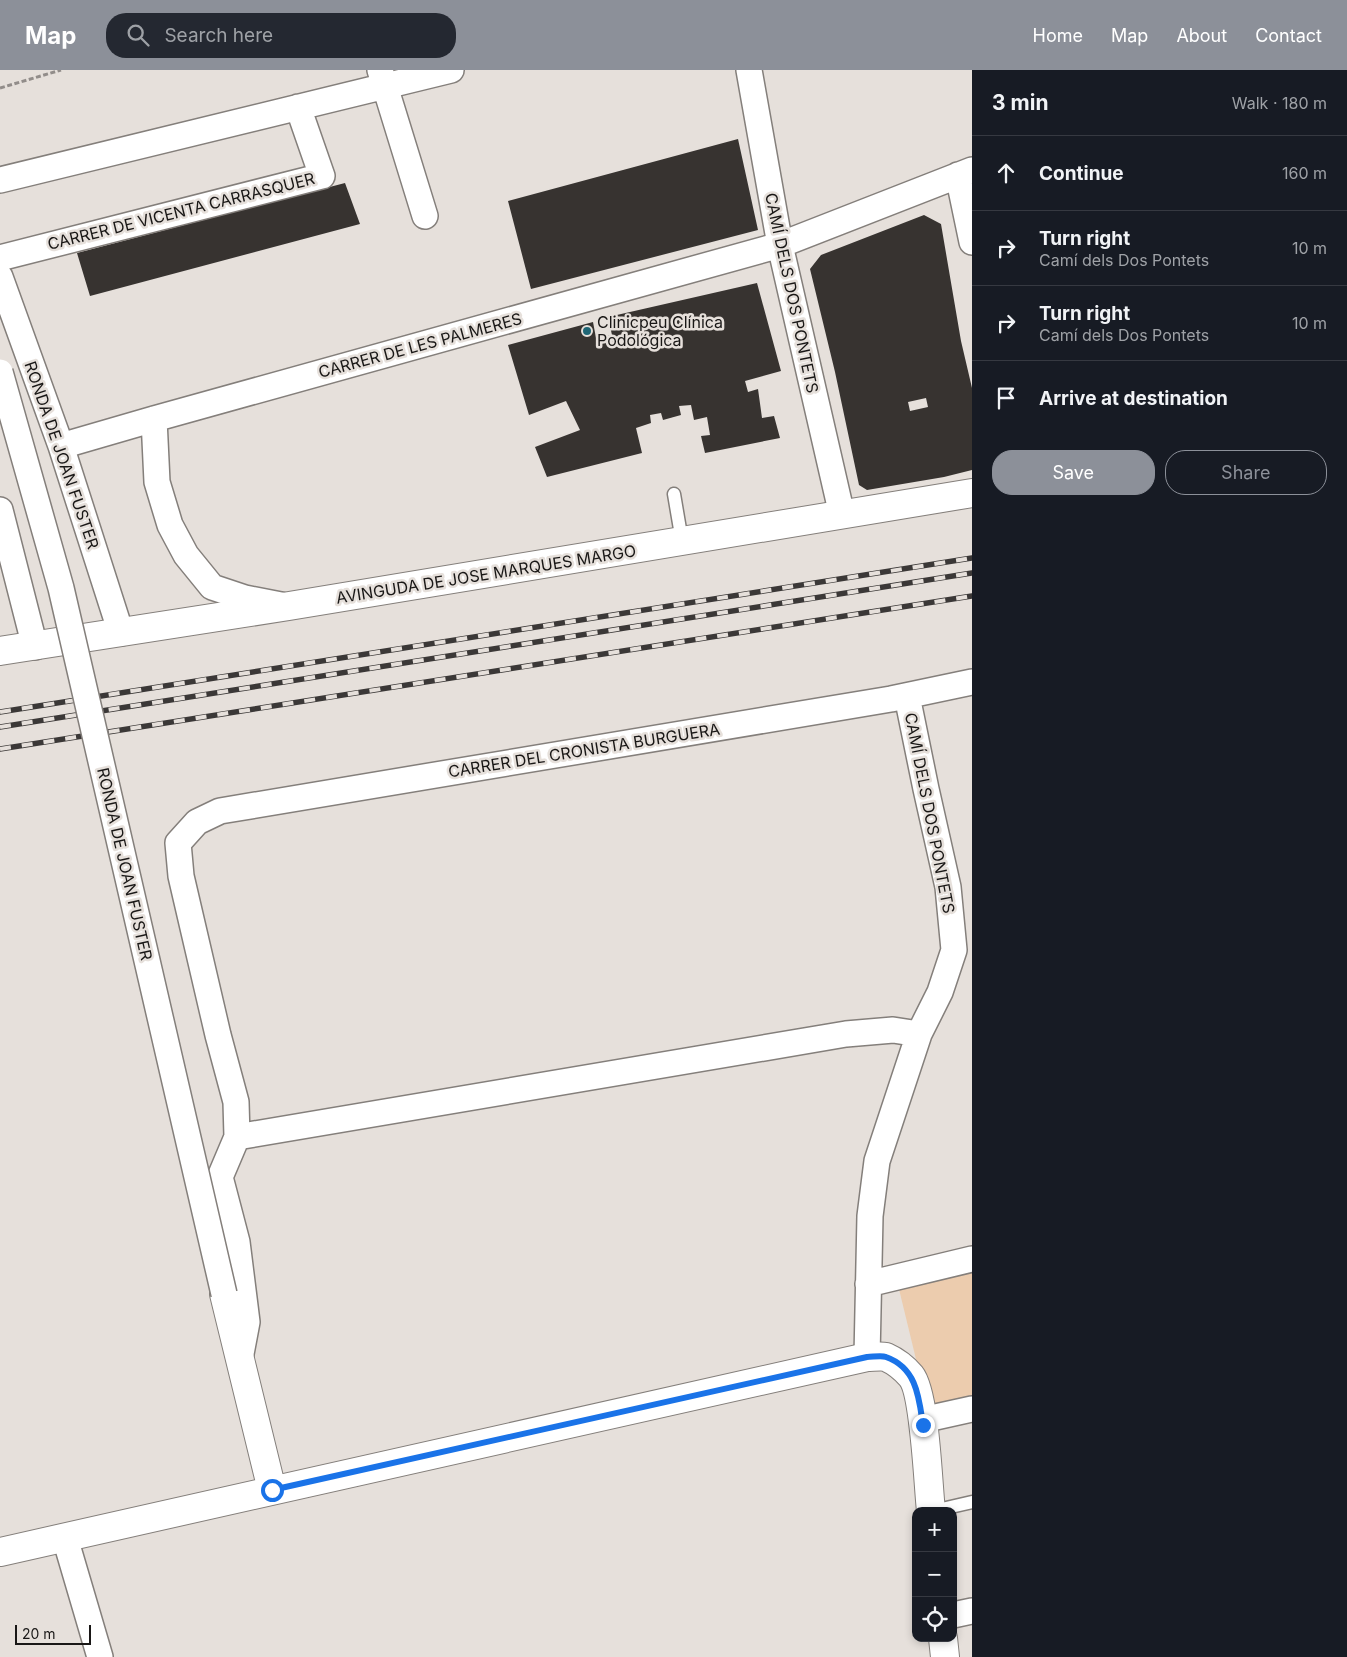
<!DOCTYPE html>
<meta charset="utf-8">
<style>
:root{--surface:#171b24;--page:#242831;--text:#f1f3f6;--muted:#9ea1a6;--line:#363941;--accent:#8c9099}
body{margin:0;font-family:Inter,sans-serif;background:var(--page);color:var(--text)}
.controls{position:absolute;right:15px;bottom:15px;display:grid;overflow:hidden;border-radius:10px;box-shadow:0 2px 8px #0003}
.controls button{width:45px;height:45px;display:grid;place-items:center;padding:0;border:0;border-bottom:1px solid var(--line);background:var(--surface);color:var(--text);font:25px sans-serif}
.scale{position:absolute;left:15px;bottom:12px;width:76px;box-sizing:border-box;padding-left:5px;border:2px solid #191716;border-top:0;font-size:14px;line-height:18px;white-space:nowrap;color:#191716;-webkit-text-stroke:4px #e6e0db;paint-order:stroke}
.stop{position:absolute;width:15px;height:15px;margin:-11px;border:4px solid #1a73e8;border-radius:50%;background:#fff}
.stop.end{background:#1a73e8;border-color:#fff;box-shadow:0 1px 5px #0008}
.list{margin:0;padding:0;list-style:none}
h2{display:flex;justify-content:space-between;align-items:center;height:65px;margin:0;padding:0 20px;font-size:21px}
h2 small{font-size:16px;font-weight:400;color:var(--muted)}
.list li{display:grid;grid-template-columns:32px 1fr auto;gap:15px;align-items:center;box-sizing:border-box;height:75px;padding:0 20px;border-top:1px solid var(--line)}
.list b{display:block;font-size:19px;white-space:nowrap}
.list p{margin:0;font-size:16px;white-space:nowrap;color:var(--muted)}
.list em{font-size:16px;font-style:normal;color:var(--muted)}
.actions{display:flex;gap:10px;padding:15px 20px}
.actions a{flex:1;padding:11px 0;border:1px solid var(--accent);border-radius:20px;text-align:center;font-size:18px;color:var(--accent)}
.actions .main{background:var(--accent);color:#fff}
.icon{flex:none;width:28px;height:28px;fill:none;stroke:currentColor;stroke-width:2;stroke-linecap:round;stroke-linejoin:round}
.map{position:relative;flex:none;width:972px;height:1587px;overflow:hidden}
header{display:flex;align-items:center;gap:30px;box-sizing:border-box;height:70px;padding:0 25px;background:var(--accent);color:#fff}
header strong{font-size:24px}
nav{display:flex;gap:28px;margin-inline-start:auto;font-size:18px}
.search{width:350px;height:45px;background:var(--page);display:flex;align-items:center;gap:12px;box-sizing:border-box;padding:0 18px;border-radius:20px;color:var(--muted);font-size:19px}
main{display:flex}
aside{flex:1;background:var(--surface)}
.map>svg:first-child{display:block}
.green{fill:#ecccae}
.building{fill:#373330;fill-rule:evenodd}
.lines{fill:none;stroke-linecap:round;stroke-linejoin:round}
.lane-casing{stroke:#847f7b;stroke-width:15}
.street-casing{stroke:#847f7b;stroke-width:28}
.secondary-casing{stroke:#847f7b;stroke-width:30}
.path{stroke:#928d8a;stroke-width:3;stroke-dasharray:5 2.5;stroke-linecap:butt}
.lane{stroke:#fff;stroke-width:12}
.street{stroke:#fff;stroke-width:25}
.secondary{stroke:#fff;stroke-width:28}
.rail-casing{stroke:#3b3837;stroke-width:5.5}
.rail{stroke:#e6e0db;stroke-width:4;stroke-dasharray:11;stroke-linecap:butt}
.street-bridge-casing{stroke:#847f7b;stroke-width:28;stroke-linecap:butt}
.street-bridge{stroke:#fff;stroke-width:25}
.route{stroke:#1a73e8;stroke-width:6}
.poi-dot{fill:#1f6675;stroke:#e6e0db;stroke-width:2}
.labels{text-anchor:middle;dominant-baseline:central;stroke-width:5;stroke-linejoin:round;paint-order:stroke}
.street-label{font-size:16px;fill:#191716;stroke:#e6e0db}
.poi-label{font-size:16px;fill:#191716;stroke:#e6e0db;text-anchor:start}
</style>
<header>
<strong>Map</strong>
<div class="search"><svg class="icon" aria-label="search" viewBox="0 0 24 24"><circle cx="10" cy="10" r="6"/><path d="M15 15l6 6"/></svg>Search here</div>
<nav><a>Home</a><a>Map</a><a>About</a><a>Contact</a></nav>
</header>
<main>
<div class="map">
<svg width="972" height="1587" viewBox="0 0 972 1587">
<rect width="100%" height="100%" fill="#e6e0db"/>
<!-- green -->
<path class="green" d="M972,1198V1333L929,1343L898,1215Z"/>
<!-- building -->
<path class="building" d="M738,69L758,160L531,219L508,131Z
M345,113L360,154L90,226L77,183Z
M924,145L941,154L961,271L972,318V400L944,407L867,420L859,415L835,302L810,199L821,185ZM926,328L928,337L910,341L908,332Z
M757,213L781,301L745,311L748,322L758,319L762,348L774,346L780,368L705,383L701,366L710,365L707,347L694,350L691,335L679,336L681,345L663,350L661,343L650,345L651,353L636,358L642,383L547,407L535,377L580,360L566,331L529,345L508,275L593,252L596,268L612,265L608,247Z"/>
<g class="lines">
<!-- lane casing -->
<g class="lane-casing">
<path id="lane" d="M674,424L682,471
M933,1441L972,1432"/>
</g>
<!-- street casing -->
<g class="street-casing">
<path id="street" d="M380,0L425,146
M749,0L780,175L842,445
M958,105L972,172
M0,110L451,0
M0,188L322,106L298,37
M0,207L61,376L121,563
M154,349L157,412L170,455L186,485L212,517L245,528L281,535
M61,376L154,349L780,175L972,100
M0,440L35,577
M237,1067L846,964L893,960L919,964
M868,1214L972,1189
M867,1287L870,1146L877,1091L919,964L940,922L954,880L948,817L926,719L907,626
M240,1289L247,1252L237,1172L220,1107L237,1067L236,1032L218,965L181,806L178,773L197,752L220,741L891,629L972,612
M922,1350L972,1339
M65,1468L100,1587
M953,1545L972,1541"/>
</g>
<!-- secondary casing -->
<g class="secondary-casing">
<path id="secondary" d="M0,581L289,536L972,423
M224,1224L272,1420
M0,1482L867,1287C873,1287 881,1286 886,1287C895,1291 905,1299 911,1306C925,1323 928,1415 931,1441
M943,1568L945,1587"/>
</g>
<!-- path -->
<path class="path" d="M0,18L61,0"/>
<!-- lane -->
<use href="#lane" class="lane"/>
<!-- street -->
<use href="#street" class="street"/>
<!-- secondary -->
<use href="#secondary" class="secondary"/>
<!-- rail casing -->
<g class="rail-casing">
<path id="rail" d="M0,642L972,488
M0,657L972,503
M0,679L972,526"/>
</g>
<!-- rail -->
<use href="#rail" class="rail"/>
<!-- street-bridge casing -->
<g class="street-bridge-casing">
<path id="street-bridge" d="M0,302L61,518L224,1224"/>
</g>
<!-- street-bridge -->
<use href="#street-bridge" class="street-bridge"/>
</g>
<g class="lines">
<!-- route -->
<path class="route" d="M272,1420L867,1287C873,1287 881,1285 886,1287C917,1298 919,1328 923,1355"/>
</g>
<!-- markers -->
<circle class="poi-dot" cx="587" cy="261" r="5"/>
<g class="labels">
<!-- street labels -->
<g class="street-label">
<text transform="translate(181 141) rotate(-14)">CARRER DE VICENTA CARRASQUER</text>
<text transform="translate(792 223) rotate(78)">CAMÍ DELS DOS PONTETS</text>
<text transform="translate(420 275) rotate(-15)">CARRER DE LES PALMERES</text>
<text transform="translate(62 385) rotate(71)">RONDA DE JOAN FUSTER</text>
<text transform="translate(486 504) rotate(-9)">AVINGUDA DE JOSE MARQUES MARGO</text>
<text transform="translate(584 680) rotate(-9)">CARRER DEL CRONISTA BURGUERA</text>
<text transform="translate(930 743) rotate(79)">CAMÍ DELS DOS PONTETS</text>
<text transform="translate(125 794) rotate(77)">RONDA DE JOAN FUSTER</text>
</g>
<!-- poi labels -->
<g class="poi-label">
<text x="597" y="252">Clinicpeu Clínica<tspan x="597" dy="18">Podológica</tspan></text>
</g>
</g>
</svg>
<div class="controls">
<button>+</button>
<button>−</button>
<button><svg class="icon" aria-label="locate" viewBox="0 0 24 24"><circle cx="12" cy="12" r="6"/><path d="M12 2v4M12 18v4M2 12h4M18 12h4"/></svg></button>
</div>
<div class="scale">20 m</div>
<div class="stop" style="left:272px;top:1420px"></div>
<div class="stop end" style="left:923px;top:1355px"></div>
</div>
<aside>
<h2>3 min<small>Walk · 180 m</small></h2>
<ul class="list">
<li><svg class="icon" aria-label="ahead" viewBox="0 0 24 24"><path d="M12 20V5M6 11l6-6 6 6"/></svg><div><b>Continue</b></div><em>160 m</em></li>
<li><svg class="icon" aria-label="right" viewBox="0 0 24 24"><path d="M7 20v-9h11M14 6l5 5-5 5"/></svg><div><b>Turn right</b><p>Camí dels Dos Pontets</p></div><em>10 m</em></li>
<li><svg class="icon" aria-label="right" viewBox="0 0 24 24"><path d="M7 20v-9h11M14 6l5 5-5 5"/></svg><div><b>Turn right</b><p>Camí dels Dos Pontets</p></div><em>10 m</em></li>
<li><svg class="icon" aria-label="arrive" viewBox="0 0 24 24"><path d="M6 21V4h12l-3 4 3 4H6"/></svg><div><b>Arrive at destination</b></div></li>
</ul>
<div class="actions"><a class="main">Save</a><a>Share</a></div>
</aside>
</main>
